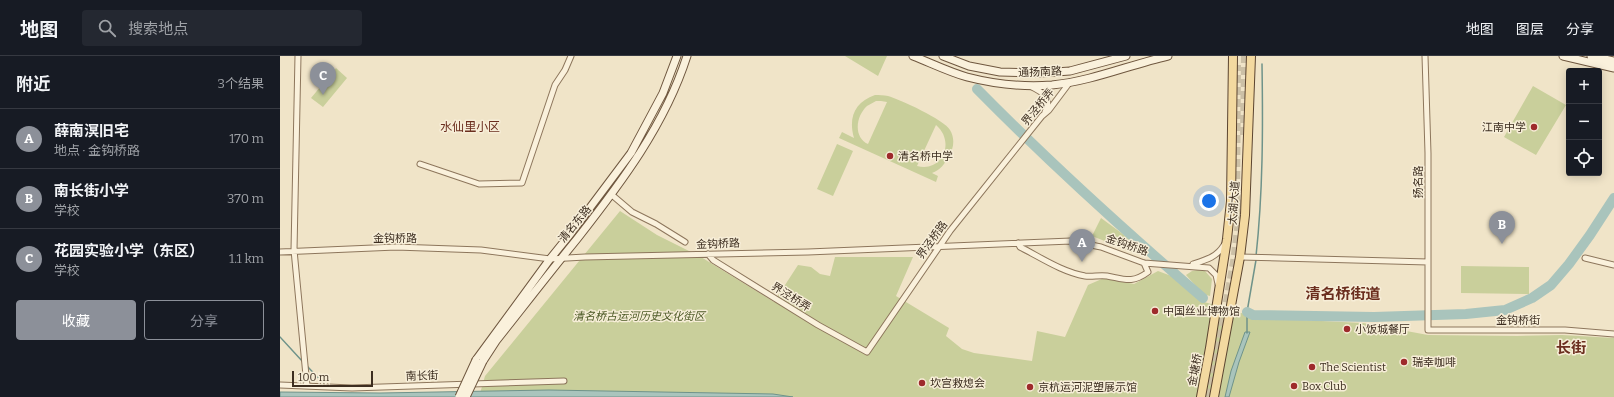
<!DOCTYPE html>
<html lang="zh">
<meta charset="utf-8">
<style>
:root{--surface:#171b24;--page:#242831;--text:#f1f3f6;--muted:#9ea1a6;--line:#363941;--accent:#8c9099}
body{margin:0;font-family:Bitter,"Noto Sans SC",serif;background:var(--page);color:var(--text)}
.controls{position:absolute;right:12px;top:12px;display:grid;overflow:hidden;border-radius:4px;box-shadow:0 2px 10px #0003}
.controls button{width:36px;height:36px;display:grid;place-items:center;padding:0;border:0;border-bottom:1px solid var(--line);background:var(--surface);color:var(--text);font:20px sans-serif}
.scale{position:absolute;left:12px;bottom:10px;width:81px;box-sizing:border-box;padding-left:4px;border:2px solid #3d2e20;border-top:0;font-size:11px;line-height:14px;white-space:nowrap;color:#3d2e20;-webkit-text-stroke:3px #f7eed8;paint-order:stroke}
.you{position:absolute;left:929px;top:145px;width:14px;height:14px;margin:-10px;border:3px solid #fff;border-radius:50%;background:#1a73e8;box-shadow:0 0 0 6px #1a73e833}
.badge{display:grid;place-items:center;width:26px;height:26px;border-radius:50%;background:var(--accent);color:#fff;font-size:13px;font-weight:700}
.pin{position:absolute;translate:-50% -33px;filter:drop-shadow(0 1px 2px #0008)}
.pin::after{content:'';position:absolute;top:21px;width:14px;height:12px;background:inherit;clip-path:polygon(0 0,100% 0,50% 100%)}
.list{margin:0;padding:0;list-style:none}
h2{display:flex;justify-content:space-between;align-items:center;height:52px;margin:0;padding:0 16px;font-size:17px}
h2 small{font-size:13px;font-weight:400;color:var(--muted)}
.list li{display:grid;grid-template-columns:26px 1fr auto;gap:12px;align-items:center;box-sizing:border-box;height:60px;padding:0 16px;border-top:1px solid var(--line)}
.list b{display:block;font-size:15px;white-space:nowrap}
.list p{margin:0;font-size:13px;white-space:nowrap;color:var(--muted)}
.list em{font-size:13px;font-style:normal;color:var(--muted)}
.actions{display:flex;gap:8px;padding:12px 16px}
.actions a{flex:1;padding:9px 0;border:1px solid var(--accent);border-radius:4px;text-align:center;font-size:14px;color:var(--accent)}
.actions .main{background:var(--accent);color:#fff}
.icon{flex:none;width:22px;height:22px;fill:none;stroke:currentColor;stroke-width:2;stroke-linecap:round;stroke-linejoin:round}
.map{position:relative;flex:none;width:1334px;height:341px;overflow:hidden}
header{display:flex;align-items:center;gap:24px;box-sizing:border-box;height:56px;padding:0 20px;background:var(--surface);border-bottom:1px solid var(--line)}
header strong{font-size:19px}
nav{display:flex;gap:22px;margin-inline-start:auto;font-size:14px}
.search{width:280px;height:36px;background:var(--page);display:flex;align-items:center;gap:10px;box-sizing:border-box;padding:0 14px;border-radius:4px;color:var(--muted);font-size:15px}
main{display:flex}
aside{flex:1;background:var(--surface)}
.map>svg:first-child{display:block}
.green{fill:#c9cf9b;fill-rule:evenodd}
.water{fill:#a9c4bc;stroke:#6f938a}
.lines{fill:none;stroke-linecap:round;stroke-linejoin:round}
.stream{stroke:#6f938a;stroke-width:1.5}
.river{stroke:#a9c4bc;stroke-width:10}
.trunk-tunnel{stroke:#ccc0a6;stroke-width:8;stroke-dasharray:8 4;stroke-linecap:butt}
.minor-casing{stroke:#8d765c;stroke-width:7}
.secondary-casing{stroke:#6f573f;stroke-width:9}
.primary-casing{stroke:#5b4430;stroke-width:10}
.minor{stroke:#faf1dc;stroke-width:5}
.secondary{stroke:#faf1dc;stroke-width:7}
.primary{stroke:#f3d9a0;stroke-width:8}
.secondary-bridge-casing{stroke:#6f573f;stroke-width:9;stroke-linecap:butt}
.secondary-bridge{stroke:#faf1dc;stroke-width:7}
.poi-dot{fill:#9e2a2b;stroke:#f7eed8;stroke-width:1.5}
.labels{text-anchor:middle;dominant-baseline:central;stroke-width:3;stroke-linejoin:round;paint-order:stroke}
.street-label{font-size:11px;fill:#3d2e20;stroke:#f7eed8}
.poi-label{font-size:11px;fill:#3d2e20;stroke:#f7eed8;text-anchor:start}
.park-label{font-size:11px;font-style:italic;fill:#4d5a26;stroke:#f7eed8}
.neighbourhood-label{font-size:12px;fill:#6b2e1e;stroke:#f7eed8}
.district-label{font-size:15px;font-weight:bold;fill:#6b2e1e;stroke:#f7eed8}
</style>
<header>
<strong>地图</strong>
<div class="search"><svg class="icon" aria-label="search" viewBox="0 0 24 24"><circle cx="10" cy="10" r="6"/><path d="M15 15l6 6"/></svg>搜索地点</div>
<nav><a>地图</a><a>图层</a><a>分享</a></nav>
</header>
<main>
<aside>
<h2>附近<small>3个结果</small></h2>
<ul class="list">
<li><span class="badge">A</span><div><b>薛南溟旧宅</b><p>地点 · 金钩桥路</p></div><em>170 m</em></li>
<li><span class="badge">B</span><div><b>南长街小学</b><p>学校</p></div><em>370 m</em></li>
<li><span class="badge">C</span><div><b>花园实验小学（东区）</b><p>学校</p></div><em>1.1 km</em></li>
</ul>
<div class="actions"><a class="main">收藏</a><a>分享</a></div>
</aside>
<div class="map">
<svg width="1334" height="341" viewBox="0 0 1334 341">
<rect width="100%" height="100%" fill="#f0e4c8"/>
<!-- green -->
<path class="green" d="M565,0H607L598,20Z
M56,12L67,22L43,51L31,42Z
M1253,30L1286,49L1256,99L1224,81Z
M595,39C599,39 604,39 608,40C619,43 665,64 670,74C675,82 674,92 669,100C665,108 660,114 652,117L658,120L656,126L559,82L562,76L574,82C568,61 575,46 595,39ZM596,45H601L607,46L588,88C573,81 576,60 587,50C590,48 593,47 596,45ZM656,69C676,86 662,117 637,110Z
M557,88L573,95L553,140L537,133Z
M340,155L377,179L421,201L494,246L518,209L531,211L540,218L550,220L555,201H633L616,240L669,272L666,280L682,293L694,297L752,305L757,275L785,281L808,229L824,222L854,228L878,215L894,221L921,245L978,262L1083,267L1148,279L1237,280L1282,279L1334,282V341H199L205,320Z
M821,162L855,187L866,198L855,197L812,180Z
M1181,210L1249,211V238L1181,237Z
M918,214L925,215L932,223L930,240L923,238L906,219L912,215Z"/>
<!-- water -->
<path class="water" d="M965,276H970L959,306L949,341H945L951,315Z
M269,334L493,338L513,341H0V336L100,337Z"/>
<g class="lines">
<!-- stream -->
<path class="stream" d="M976,200C983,136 983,72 982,8
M967,277V256L976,204
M0,281L23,306
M27,310L43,327"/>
<!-- river -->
<path class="river" d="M697,33C769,106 845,175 923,242
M967,256L973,259L1094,261L1186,258L1225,254L1252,242L1271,229L1289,208L1310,179L1334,142"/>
<!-- trunk-tunnel -->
<path class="trunk-tunnel" d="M964,79L965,0
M956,159L957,9
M930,341L954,206L962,140"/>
<!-- minor casing -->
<g class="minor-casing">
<path id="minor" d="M18,0L14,194L27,330
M1145,0L1148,97V274H1285L1334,278
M750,30C762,36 773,41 765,56
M140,108L199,128L242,127L275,29L285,14L291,0
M332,139L352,156L376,168L405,186
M738,187L740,191C760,201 782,216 805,220C812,221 819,219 827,220C844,223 852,228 868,216L864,207
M0,196L116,191L201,194L270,203L305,201L528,196L791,185L821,191L864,207L929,212L936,219L938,228
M428,198L433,204L538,269L587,296L670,175L762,60L769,54L790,26
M960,201L1148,206
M1305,202L1334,209
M913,208C926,204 937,201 944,189
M0,329L72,332L284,325"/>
</g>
<!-- secondary casing -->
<g class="secondary-casing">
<path id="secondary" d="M633,0C651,7 669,16 687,21C714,28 745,31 772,29C812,25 849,9 888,0
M663,0L689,10L720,16L761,17L790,15L846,0
M1283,0L1334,12
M1311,0L1334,5
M196,304L270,203L291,177L351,97L383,37L397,0
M203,305L216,285C243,251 270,216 297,183C341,127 385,69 407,0"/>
</g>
<!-- primary casing -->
<g class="primary-casing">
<path id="primary" d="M921,341L930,292L947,183L951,145L953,0
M934,341L960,201L965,159L971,0"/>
</g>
<!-- minor -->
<use href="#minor" class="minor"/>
<!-- secondary -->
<use href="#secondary" class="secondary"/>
<!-- primary -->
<use href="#primary" class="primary"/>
<!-- secondary-bridge casing -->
<g class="secondary-bridge-casing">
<path id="secondary-bridge" d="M179,341L196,304
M186,341L203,305"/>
</g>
<!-- secondary-bridge -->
<use href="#secondary-bridge" class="secondary-bridge"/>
</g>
<!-- markers -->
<g class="poi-dot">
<circle cx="1254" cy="71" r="4"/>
<circle cx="610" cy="100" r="4"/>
<circle cx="875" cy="255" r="4"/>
<circle cx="1067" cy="273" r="4"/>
<circle cx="1124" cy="306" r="4"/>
<circle cx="1032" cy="311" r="4"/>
<circle cx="642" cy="327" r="4"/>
<circle cx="1014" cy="330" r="4"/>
<circle cx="750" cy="331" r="4"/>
</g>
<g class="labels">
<!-- street labels -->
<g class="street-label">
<text transform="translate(760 16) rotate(-2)">通扬南路</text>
<text transform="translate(758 51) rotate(-51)">界泾桥弄</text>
<text transform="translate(1138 126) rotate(-90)">扬名路</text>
<text transform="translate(954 147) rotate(-86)">太湖大道</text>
<text transform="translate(295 168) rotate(-51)">清名东路</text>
<text x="115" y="182">金钩桥路</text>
<text transform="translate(652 184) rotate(-54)">界泾桥路</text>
<text transform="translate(438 188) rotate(-2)">金钩桥路</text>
<text transform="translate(847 189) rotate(19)">金钩桥路</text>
<text transform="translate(511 241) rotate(32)">界泾桥弄</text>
<text x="1238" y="264">金钩桥街</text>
<text transform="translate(915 314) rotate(-79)">金塘桥</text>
<text transform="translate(142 320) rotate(-2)">南长街</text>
</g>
<!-- poi labels -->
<g class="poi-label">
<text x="1246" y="71" text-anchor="end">江南中学</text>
<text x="618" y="100">清名桥中学</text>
<text x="883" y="255">中国丝业博物馆</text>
<text x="1075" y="273">小饭城餐厅</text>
<text x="1132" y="306">瑞幸咖啡</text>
<text x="1040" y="311">The Scientist</text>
<text x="650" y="327">坎宫救熄会</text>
<text x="1022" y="330">Box Club</text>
<text x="758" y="331">京杭运河泥塑展示馆</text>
</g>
<!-- park labels -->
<g class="park-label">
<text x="359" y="260">清名桥古运河历史文化街区</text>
</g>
<!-- neighbourhood labels -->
<g class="neighbourhood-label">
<text x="190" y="71">水仙里小区</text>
</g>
<!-- district labels -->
<g class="district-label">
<text x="1063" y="238">清名桥街道</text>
<text x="1291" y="292">长街</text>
</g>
</g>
</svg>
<div class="controls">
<button>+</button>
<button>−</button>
<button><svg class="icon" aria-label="locate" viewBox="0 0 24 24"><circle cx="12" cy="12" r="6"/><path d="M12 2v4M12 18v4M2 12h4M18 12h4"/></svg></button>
</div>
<div class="scale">100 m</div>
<div class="you"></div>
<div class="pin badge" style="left:802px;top:206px">A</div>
<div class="pin badge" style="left:1222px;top:188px">B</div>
<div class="pin badge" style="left:43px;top:39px">C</div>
</div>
</main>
